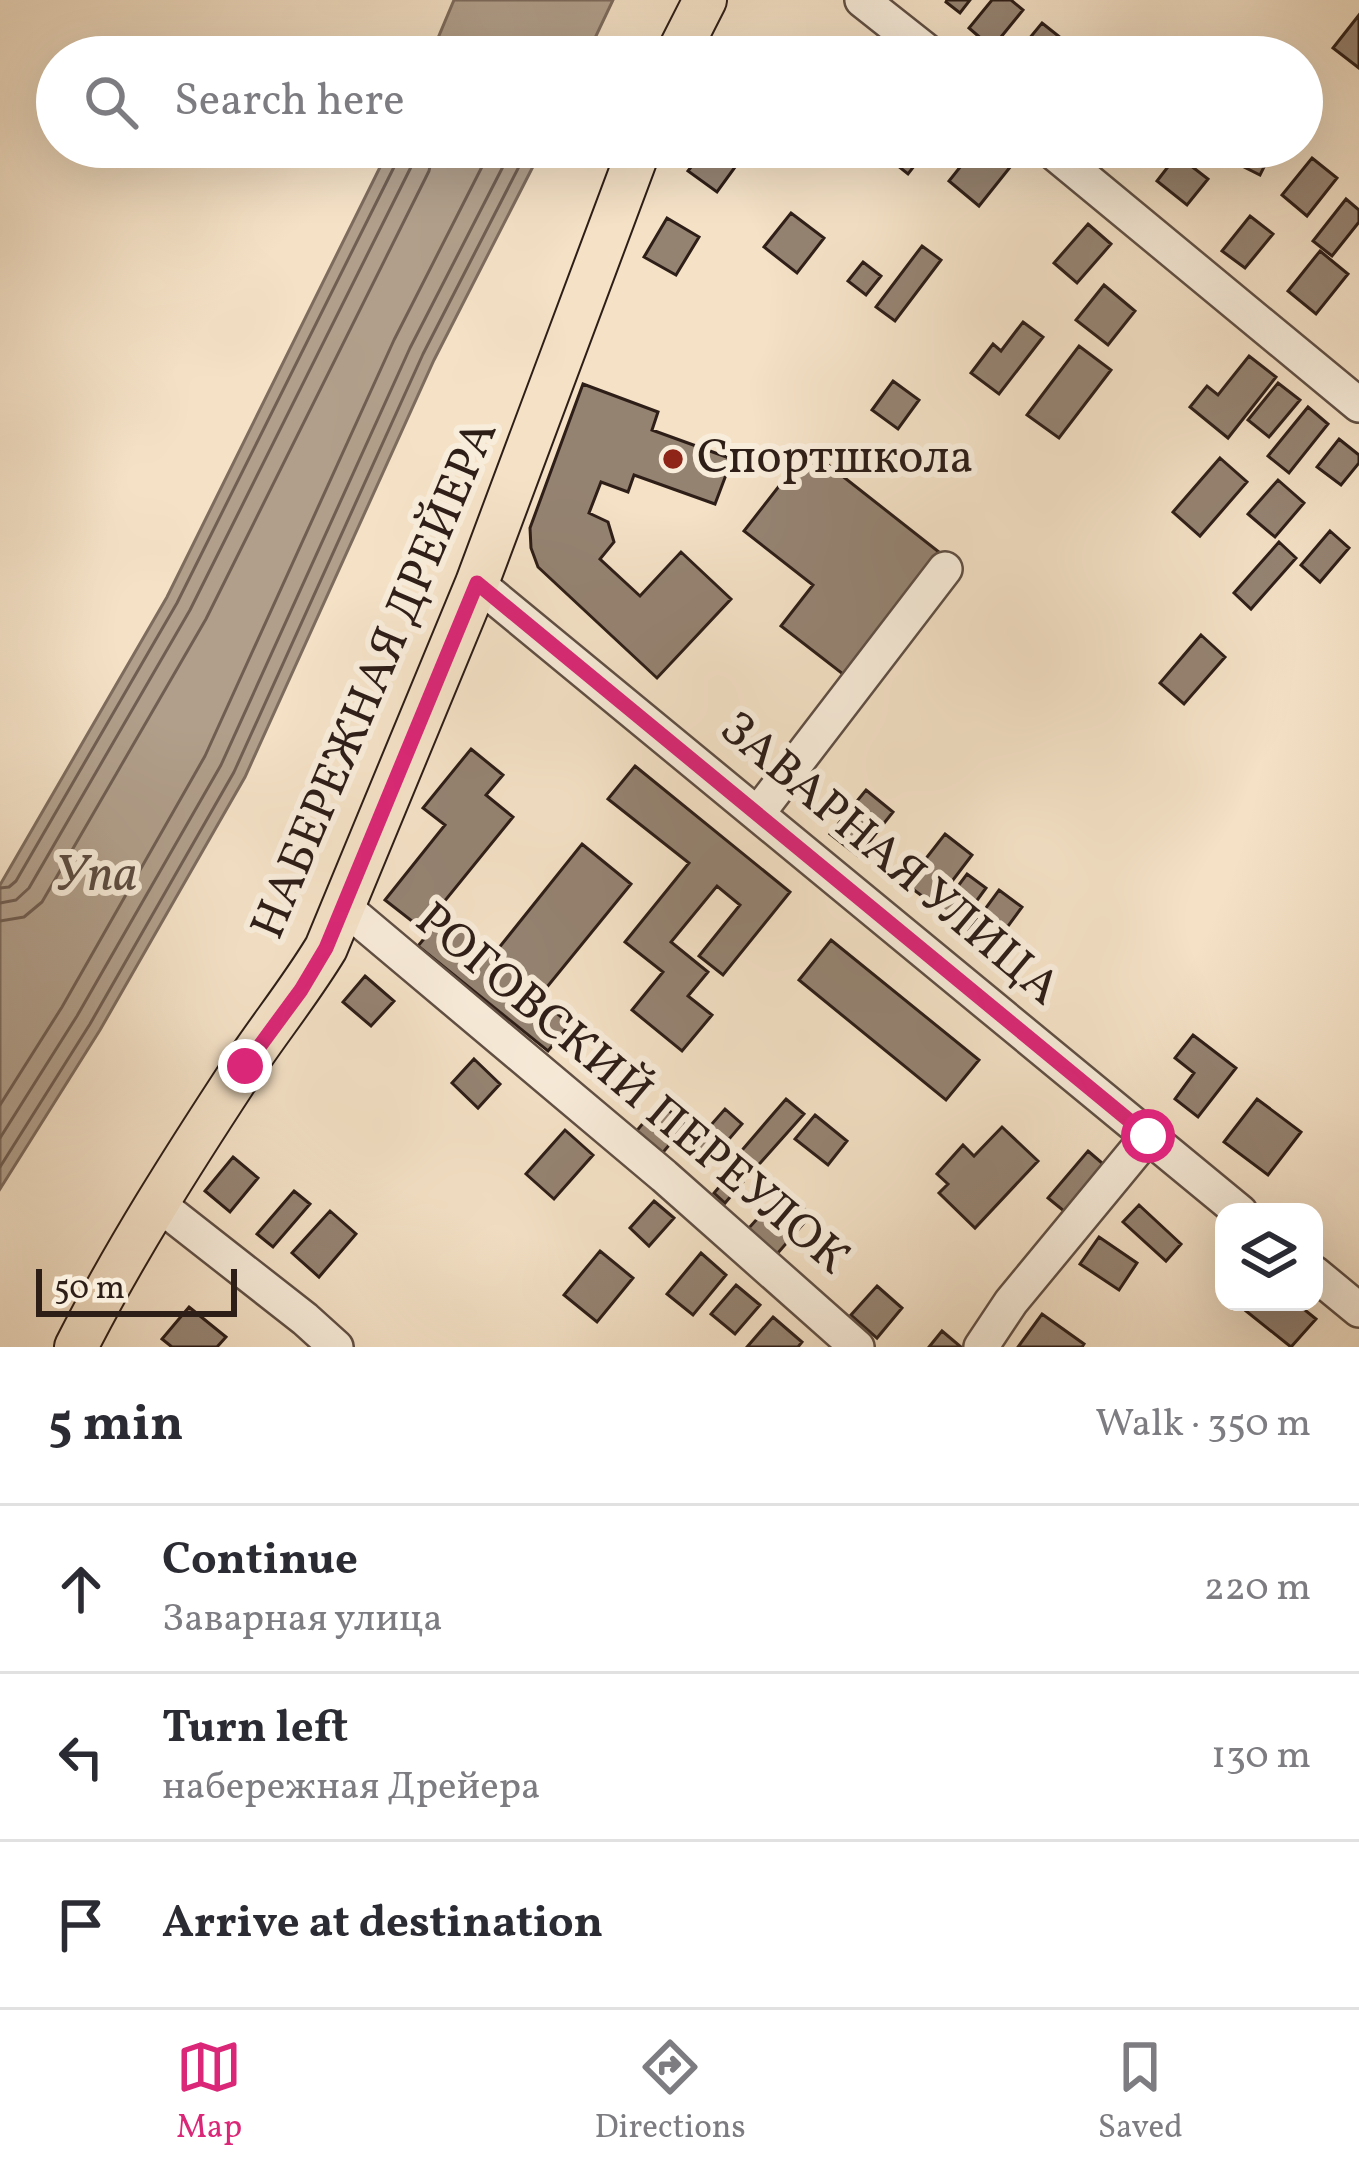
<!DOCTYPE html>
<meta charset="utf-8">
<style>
:root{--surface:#fff;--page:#f2f2f3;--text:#2b2b33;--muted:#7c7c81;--line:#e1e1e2;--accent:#db2777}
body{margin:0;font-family:Vollkorn,serif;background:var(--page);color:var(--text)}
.controls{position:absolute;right:36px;bottom:36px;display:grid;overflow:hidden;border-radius:24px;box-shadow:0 12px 48px #0002}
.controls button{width:108px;height:108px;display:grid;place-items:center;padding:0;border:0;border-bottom:3px solid var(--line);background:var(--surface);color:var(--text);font:60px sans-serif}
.scale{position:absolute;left:36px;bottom:30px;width:201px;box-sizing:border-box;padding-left:12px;border:6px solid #2e1e18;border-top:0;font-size:33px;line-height:42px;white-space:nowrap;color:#2e1e18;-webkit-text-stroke:9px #f8ecda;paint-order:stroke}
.stop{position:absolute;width:36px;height:36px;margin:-27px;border:9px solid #db2777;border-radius:50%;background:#fff}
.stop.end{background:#db2777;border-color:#fff;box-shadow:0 3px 12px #0008}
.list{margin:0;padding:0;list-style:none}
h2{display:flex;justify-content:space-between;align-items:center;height:156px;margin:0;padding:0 48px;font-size:51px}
h2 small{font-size:39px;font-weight:400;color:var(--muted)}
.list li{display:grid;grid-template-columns:78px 1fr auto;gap:36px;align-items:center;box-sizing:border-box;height:168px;padding:0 48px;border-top:3px solid var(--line)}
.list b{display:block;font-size:45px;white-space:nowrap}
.list p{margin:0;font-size:39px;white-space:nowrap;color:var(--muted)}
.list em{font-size:39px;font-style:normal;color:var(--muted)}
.icon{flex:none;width:66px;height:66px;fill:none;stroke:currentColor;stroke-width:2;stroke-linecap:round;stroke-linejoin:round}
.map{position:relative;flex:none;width:1359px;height:1347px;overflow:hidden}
.search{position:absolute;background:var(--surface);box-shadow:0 12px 48px #0002;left:36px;right:36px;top:36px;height:132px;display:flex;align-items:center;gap:30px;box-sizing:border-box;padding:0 42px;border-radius:66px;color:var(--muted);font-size:45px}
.sheet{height:660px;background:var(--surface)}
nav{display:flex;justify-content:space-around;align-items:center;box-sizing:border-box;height:168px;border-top:3px solid var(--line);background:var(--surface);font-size:33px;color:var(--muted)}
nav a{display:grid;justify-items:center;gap:6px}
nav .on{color:var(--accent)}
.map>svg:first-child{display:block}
.water{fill:#b19f8b;stroke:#7d6b5d;stroke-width:3}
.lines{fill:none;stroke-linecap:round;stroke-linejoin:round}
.shore{stroke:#705e52;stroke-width:3}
.building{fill:#958372;stroke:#2e1e18;stroke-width:3}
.minor-casing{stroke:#604f44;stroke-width:38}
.major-casing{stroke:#2e1e18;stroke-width:46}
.minor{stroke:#f8ecda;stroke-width:33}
.major{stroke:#f4e1c6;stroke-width:42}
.route{stroke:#db2777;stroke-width:15}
.poi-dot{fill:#8f2418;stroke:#f8ecda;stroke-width:4.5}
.labels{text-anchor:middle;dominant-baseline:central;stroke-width:12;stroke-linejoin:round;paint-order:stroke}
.poi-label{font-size:48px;fill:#2e1e18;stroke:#f8ecda;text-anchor:start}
.street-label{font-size:48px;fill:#2e1e18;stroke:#f8ecda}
.water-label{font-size:51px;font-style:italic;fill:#5c4b40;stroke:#f8ecda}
</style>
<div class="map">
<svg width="1359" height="1347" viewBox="0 0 1359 1347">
<rect width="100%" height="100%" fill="#f4e1c6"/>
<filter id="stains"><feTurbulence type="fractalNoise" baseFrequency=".00167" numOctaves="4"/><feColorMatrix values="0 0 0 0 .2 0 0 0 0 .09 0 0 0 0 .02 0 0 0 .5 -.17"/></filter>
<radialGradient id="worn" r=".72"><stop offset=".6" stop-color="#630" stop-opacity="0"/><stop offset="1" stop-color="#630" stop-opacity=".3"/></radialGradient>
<!-- water -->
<path class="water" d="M454,0H613L586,57H430Z
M390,147H543L434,360L245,777L100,1030L0,1189V885L167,597Z"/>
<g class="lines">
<!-- shore -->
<path class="shore" d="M0,888L9,887L16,881L177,603L399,157L400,147
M0,903L16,900L29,888L190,610L413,163L415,147
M0,921L24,917L42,902L206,619L429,171L434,147
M0,1105L62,1007L205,756L394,340L492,147
M0,1138L77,1016L221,765L410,348L513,147
M0,1167L90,1024L234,772L423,354L529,147"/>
</g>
<!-- building -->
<path class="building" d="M947,0H970L960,13L946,2Z
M992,0H1011L1023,10L992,48L969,28Z
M1359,15V68L1333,48Z
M1042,23L1066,42L1054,57H1014Z
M741,38L778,57H731Z
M1216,41L1240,54L1238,57H1207Z
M706,147H717L738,163L717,192L688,171Z
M888,147H929L908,174L883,154Z
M976,147H987L1011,166L979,206L949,181Z
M1217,147H1274L1260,175L1214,152Z
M1177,155L1208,179L1187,205L1157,181Z
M1312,158L1337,178L1307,216L1282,195Z
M1346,199L1359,210V222L1332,256L1313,241Z
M791,213L824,238L797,273L764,247Z
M1250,216L1273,234L1245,268L1222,251Z
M667,218L699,237L676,275L644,257Z
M1088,224L1111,244L1077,283L1054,263Z
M922,246L941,260L895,321L876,307Z
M1320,251L1348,274L1316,314L1288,291Z
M863,262L881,276L866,295L848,281Z
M1104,285L1135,311L1108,345L1076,320Z
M1023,322L1043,337L999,394L971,373L993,344L1001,351Z
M1079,346L1111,370L1059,438L1027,415Z
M1249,356L1276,377L1228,438L1190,407L1207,386L1218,395Z
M893,381L919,400L898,429L872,410Z
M1278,383L1300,400L1269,437L1248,420Z
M583,384L658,412L652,430L732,459L715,504L634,475L628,492L601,482L589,513L608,522L614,542L600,559L640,596L681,552L731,599L657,678L538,567L531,548L530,528Z
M1308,407L1328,424L1289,473L1268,456Z
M1339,439L1359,455V463L1341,485L1317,467Z
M808,449L944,556L848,678L781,626L813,585L744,531Z
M1220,458L1247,482L1200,536L1173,512Z
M1278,480L1304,503L1275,537L1248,514Z
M1330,531L1349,548L1320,582L1301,565Z
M1279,542L1296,558L1251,609L1234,593Z
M1201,635L1225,657L1184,704L1160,683Z
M471,749L503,775L486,795L513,817L422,929L385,900L445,825L423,808Z
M635,766L790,892L723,975L699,956L740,905L717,886L671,942L708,972L688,996L712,1015L682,1051L632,1010L663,972L625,942L689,863L608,799Z
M866,790L893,812L858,856L830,834Z
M945,834L972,855L934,905L906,884Z
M582,844L631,884L538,998L570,1024L548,1051L418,946L444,914L494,954Z
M967,874L986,888L959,925L940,910Z
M999,890L1022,907L992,948L969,931Z
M831,940L979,1060L946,1100L799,980Z
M365,976L394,1001L371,1026L343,1002Z
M1193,1035L1236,1068L1198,1117L1175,1099L1194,1073L1175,1058Z
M474,1059L500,1084L478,1108L452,1083Z
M786,1099L804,1114L754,1170L737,1156Z
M1257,1099L1301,1132L1268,1175L1224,1142Z
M660,1103L686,1125L660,1156L634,1134Z
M725,1109L742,1124L706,1166L688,1151Z
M815,1115L847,1141L828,1165L795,1139Z
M1002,1127L1038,1161L975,1228L939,1193L948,1184L937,1174L963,1145L974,1156Z
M565,1130L593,1155L554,1199L526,1174Z
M1088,1151L1109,1169L1070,1216L1048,1198Z
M233,1157L258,1178L230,1212L205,1191Z
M732,1172L743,1182L725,1203L714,1193Z
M783,1190L811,1215L777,1254L748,1229Z
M294,1191L310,1204L273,1247L257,1234Z
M654,1201L674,1218L649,1246L630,1228Z
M1139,1205L1181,1244L1166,1261L1123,1222Z
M330,1211L356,1234L319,1277L292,1253Z
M1099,1237L1137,1263L1119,1290L1080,1264Z
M600,1251L633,1278L597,1322L564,1295Z
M701,1253L726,1275L693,1315L667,1294Z
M736,1285L760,1305L735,1334L711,1314Z
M877,1286L902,1308L877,1338L851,1315Z
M1253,1302H1295L1316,1319L1291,1347L1246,1311Z
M189,1307L226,1337L217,1347H172L162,1339Z
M1042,1314L1084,1344L1082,1347H1018Z
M773,1317L802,1342L798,1347H747Z
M942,1331L961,1347H929Z"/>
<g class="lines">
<!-- minor casing -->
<g class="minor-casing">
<path id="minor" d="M862,0L934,57
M1047,147L1359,405
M477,583L1240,1212
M758,813L945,569
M343,906L664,1176L857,1347
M157,1203L305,1319L336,1347
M1314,1273L1359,1310
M981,1347L1011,1302L1148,1136"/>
</g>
<!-- major casing -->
<g class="major-casing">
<path id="major" d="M676,57L705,0
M76,1347C125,1251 183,1160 242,1070C269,1029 300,991 326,948L477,583L640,147"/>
</g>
<!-- minor -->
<use href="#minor" class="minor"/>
<!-- major -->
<use href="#major" class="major"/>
</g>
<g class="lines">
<!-- route -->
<path class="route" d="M245,1066L301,990L326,948L477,583L1148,1136"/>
</g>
<!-- markers -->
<circle class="poi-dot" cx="673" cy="459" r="12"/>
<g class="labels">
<!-- poi labels -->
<g class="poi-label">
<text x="697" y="459">Спортшкола</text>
</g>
<!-- street labels -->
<g class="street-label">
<text transform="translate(376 680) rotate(-67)">НАБЕРЕЖНАЯ ДРЕЙЕРА</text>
<text transform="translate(889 860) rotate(40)">ЗАВАРНАЯ УЛИЦА</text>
<text transform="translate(631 1090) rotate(40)">РОГОВСКИЙ ПЕРЕУЛОК</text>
</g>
<!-- water labels -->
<g class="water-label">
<text x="96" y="876">Упа</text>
</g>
</g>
<rect width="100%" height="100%" filter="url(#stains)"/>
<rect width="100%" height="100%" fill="url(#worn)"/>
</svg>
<div class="controls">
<button><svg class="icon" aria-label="layers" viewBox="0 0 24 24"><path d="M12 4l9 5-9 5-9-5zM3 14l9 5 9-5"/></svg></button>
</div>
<div class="scale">50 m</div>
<div class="stop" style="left:1148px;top:1136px"></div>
<div class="stop end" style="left:245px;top:1066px"></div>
<div class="search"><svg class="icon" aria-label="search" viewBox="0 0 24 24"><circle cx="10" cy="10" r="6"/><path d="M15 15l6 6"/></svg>Search here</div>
</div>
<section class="sheet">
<h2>5 min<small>Walk · 350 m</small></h2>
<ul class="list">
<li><svg class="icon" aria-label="ahead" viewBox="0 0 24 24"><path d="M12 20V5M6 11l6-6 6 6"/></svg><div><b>Continue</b><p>Заварная улица</p></div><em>220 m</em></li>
<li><svg class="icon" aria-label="left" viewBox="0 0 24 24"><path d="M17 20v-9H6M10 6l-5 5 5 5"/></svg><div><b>Turn left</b><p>набережная Дрейера</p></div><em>130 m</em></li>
<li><svg class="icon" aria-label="arrive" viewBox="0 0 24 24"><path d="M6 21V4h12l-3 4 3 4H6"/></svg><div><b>Arrive at destination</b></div></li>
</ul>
</section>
<nav>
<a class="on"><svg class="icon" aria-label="map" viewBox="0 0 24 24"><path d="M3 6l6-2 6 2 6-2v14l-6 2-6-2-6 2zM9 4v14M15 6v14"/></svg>Map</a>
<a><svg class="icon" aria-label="directions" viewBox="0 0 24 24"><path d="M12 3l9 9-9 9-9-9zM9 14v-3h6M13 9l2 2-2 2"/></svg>Directions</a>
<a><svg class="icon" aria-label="saved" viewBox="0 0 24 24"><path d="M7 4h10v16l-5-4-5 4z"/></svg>Saved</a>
</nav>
